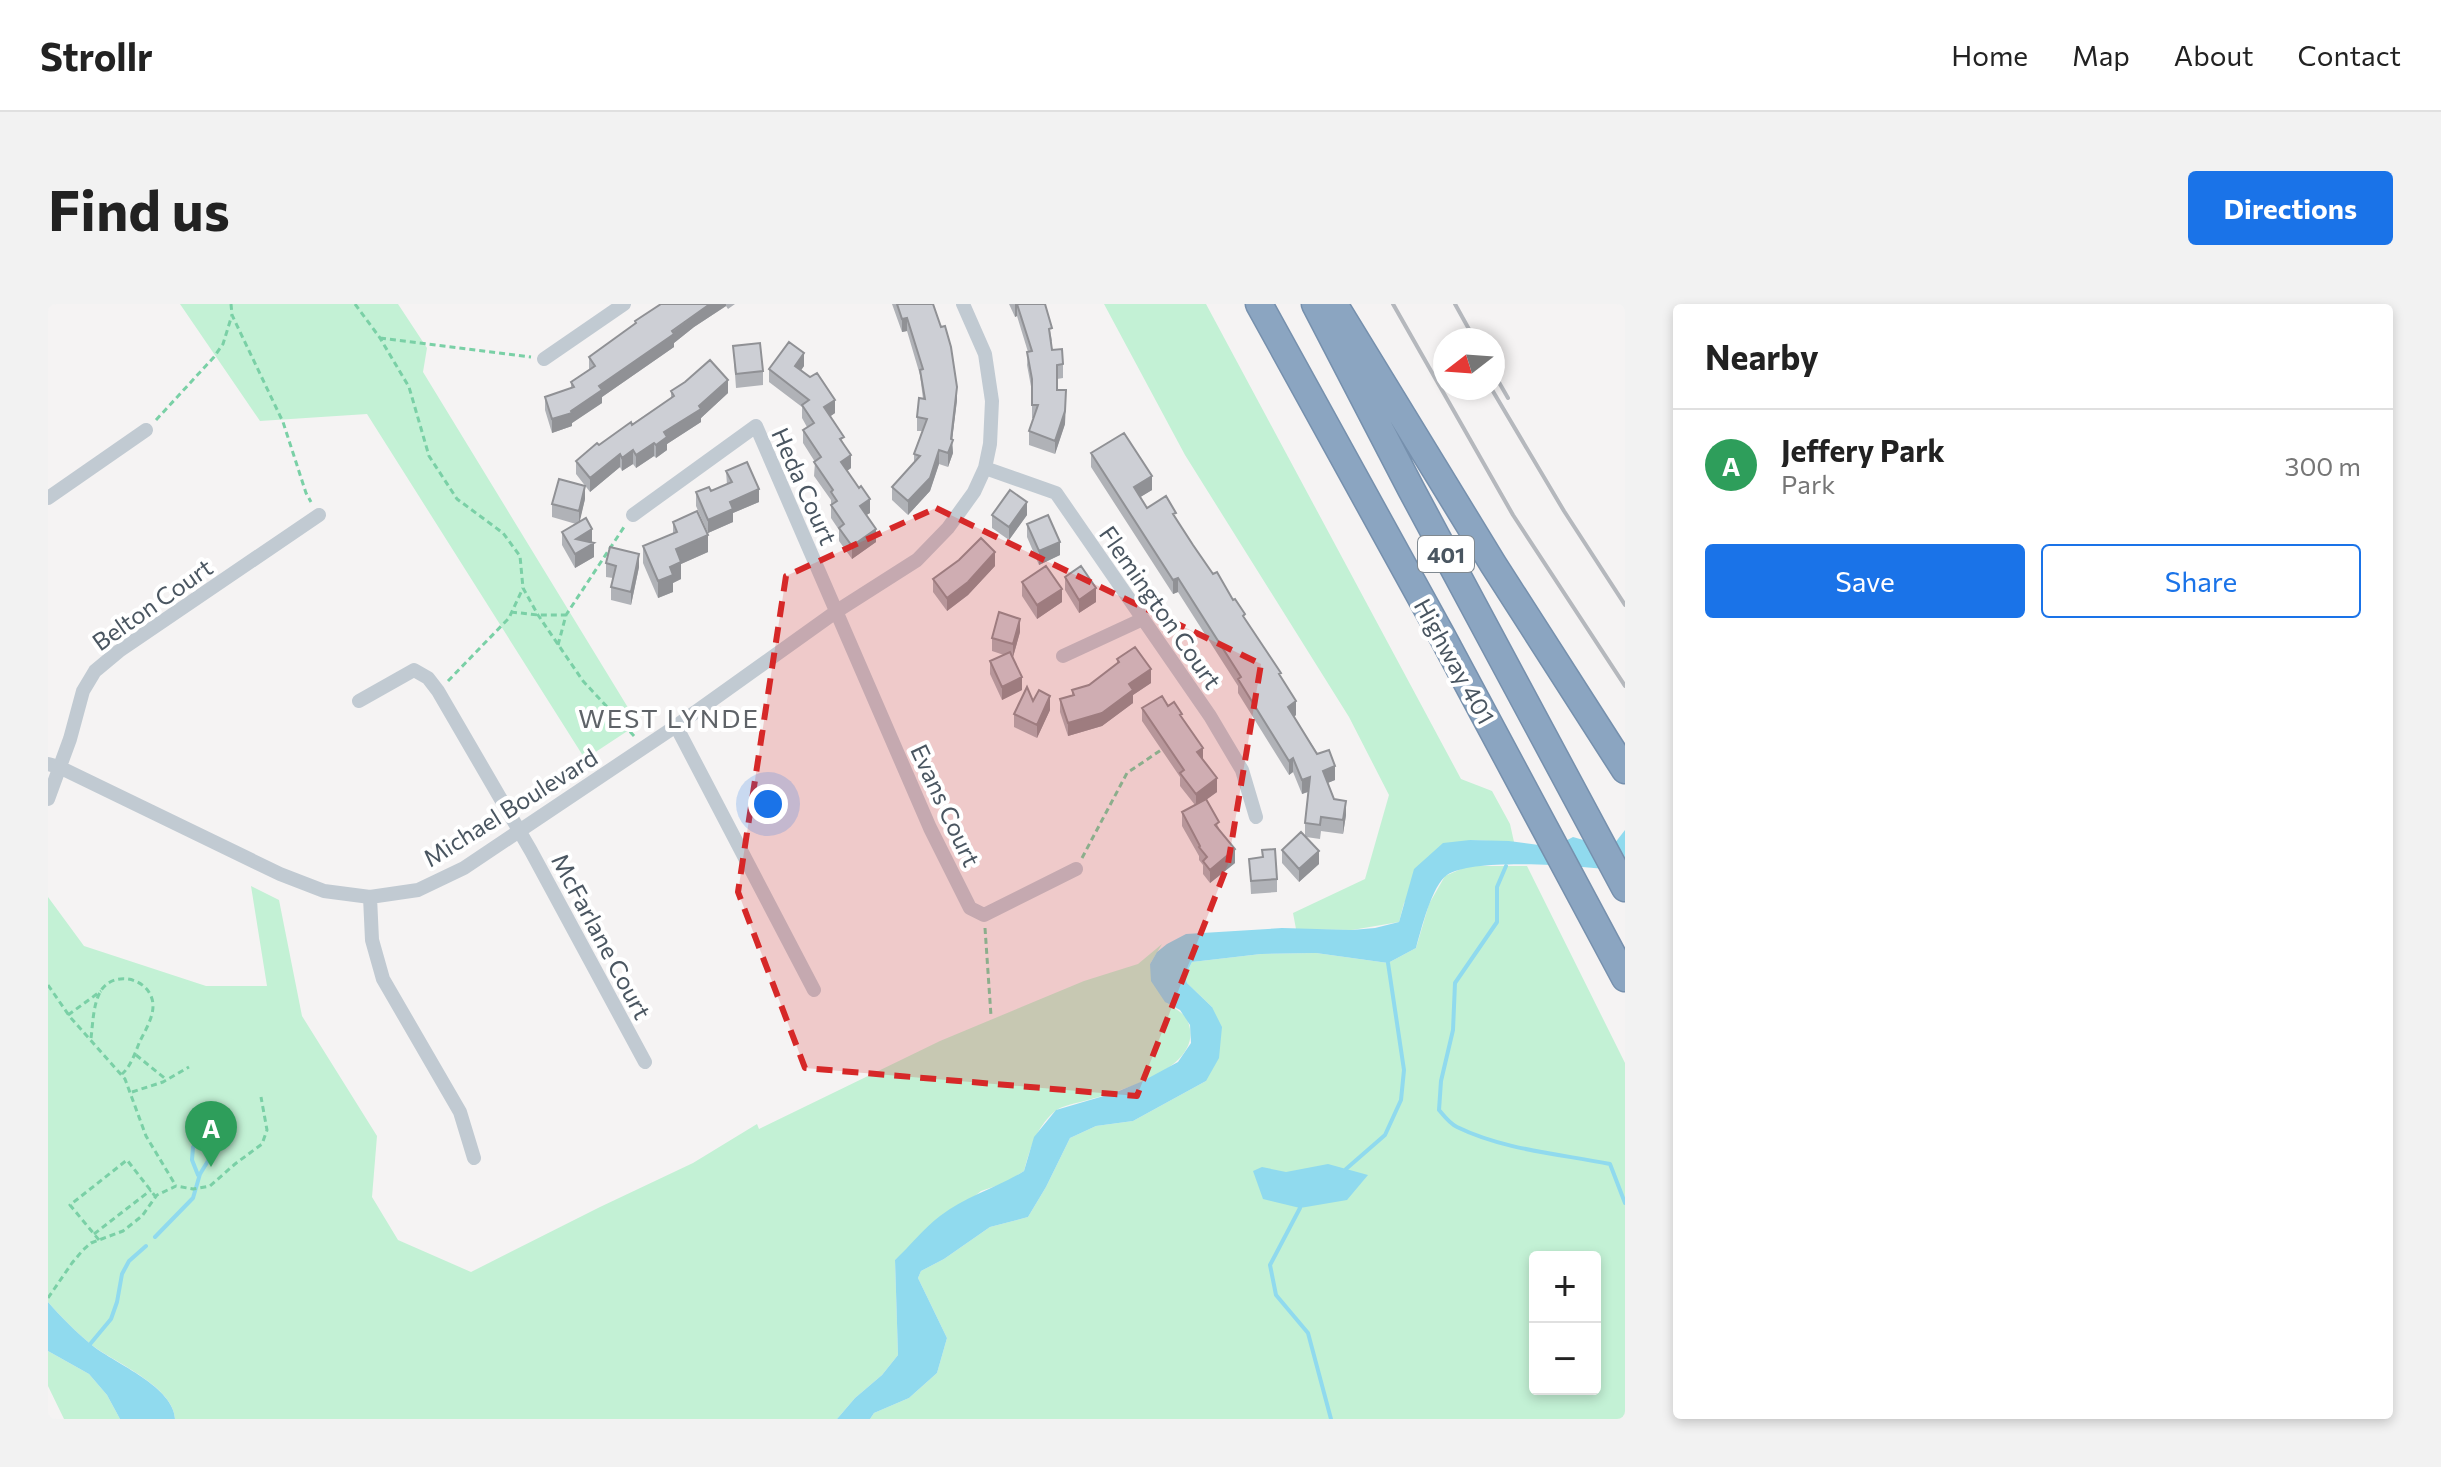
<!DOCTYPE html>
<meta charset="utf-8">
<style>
:root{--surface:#fff;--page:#f2f2f2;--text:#222;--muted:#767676;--line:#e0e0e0;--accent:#1a73e8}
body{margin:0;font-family:Commissioner,sans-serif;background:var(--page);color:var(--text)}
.controls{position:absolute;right:24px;bottom:24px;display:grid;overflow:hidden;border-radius:8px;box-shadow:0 4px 12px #0003}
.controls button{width:72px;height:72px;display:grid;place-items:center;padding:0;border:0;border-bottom:2px solid var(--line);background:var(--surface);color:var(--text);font:40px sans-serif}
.compass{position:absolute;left:1385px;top:24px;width:72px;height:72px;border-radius:50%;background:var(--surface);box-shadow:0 4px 12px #0003;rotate:253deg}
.you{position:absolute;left:720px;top:500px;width:28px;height:28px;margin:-20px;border:6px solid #fff;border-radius:50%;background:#1a73e8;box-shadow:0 0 0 12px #1a73e833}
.badge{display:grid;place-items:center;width:52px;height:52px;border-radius:50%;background:var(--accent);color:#fff;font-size:26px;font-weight:700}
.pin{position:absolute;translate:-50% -66px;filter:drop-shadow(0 2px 4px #0008)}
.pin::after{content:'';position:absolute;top:42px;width:28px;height:24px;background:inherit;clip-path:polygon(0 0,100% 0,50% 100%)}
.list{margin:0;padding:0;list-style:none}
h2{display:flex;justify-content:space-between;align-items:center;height:104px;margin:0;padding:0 32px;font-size:34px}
h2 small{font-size:26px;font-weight:400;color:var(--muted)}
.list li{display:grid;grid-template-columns:52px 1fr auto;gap:24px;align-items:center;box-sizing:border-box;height:112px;padding:0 32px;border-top:2px solid var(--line)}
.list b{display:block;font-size:30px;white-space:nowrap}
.list p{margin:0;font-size:26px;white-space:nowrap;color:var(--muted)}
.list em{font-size:26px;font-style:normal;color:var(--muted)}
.actions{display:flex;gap:16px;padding:24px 32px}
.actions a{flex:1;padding:18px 0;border:2px solid var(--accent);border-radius:8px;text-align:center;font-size:28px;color:var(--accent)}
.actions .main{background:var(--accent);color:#fff}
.map{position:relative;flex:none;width:1577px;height:1115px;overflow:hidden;border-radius:8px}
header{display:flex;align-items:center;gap:48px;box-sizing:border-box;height:112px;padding:0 40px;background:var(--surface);border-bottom:2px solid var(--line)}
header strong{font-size:38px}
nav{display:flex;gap:44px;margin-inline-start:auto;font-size:28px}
.intro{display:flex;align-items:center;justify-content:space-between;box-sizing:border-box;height:192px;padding:0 48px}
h1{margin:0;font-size:56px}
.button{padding:20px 36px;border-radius:8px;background:var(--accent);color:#fff;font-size:28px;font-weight:700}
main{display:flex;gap:48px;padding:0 48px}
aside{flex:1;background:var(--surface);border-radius:8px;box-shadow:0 4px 12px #0003}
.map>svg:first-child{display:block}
.green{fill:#c3f1d5;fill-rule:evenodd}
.water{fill:#90daee}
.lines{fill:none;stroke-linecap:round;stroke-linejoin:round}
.stream{stroke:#90daee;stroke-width:4}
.highway-casing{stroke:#7690ad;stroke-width:29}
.path{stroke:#7ad0a6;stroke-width:3;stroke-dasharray:6 4;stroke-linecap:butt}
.street{stroke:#c1cad2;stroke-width:14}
.highway{stroke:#8ba5c1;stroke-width:26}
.rail{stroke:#b5b8bd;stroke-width:4}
.wall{fill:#b0b2b7}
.shaded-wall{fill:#909195}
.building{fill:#cdcfd5;stroke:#909195;stroke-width:2}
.marked{fill:#d62828;fill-opacity:0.2;stroke:#d62828;stroke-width:6;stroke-dasharray:16 10;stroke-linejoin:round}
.labels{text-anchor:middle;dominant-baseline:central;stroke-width:8;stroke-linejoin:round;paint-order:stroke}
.shield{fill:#fff;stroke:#808990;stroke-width:2}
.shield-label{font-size:22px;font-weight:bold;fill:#4a5661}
.street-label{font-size:24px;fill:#4a5661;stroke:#fff}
.neighbourhood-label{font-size:26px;letter-spacing:2px;fill:#5f6368;stroke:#fff}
</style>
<header>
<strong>Strollr</strong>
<nav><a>Home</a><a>Map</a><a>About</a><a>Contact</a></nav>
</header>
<div class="intro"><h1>Find us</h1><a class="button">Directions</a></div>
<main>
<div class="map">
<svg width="1577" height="1115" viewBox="0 0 1577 1115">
<rect width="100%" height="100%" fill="#f5f3f3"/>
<!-- green -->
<path class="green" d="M132,0H350L379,44L375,68L590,420L537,455L319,110L212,117Z
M1056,0H1158L1413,475L1444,487L1462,520L1466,538L1422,536L1356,599L1351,618L1304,626L1248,625L1245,609L1317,575L1341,491L1301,413L1137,151Z
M1420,562H1479L1577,759V1115H822L826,1109L861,1094L889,1069L899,1034L870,974L873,967L896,955L942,923L980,913L998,883L1022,834L1048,822L1085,817L1158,777L1164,703L1139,679L1137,672L1144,658L1213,650L1268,649L1340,659L1368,644L1381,600L1397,572ZM1487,953H1547V1085H1487Z
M203,582L231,596L254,712L329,832L324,893L350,936L423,968L552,903L645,859L709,820L711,825L892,737L1036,677L1090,660L1114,640L1102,660C1106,671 1110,684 1115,694C1122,706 1139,705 1142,725C1149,766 1071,787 1040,796C1030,799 1014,801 1006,808C988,824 982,845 976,867L957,879L933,887L847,956L850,1051L834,1071L807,1094L789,1115H127C126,1083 68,1059 45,1042C28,1028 14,1014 0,998V593L36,642L158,682H219Z
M0,1047L41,1070L59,1091L72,1115H16L0,1082Z"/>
<!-- water -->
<path class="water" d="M1577,526V560L1571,567C1538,562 1425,553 1399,571C1384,581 1373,626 1368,644L1340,659L1268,649L1213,650L1144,658L1137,672L1139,679L1164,703L1174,723L1171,754L1158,777L1085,817L1048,822L1022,834L998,883L980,913L942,923L896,955L873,967L870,974L899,1034L889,1069L861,1094L826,1109L822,1115H789L807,1094L834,1071L850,1051L847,956C862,942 876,924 892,912C918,892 949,884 976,867L986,833L1008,806L1066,789L1095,777L1130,758L1143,739L1142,721L1132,706L1117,698L1103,677L1102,660L1109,648L1119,640L1138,630L1234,624L1304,626L1327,624L1351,618L1366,565L1395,539L1422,536L1461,537L1506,543L1525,533L1563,544Z
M1280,860L1320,871L1299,896L1252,904L1215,895L1205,867L1214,863L1238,868Z
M0,998C14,1014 28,1028 45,1042C68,1060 126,1083 127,1115H72L59,1091L41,1070L0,1047Z"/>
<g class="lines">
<!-- stream -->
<path class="stream" d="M1458,562L1449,583V618L1407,679L1405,726L1393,777L1391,806C1396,812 1402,820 1409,823C1456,846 1512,850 1562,860L1577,899
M1298,865L1337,831L1353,796L1356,766L1340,659
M150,871L144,856L145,843L163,834
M1252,904L1222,961L1228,991L1260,1029L1283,1115
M107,933L145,894L152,870L163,852L162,840L168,826
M43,1039L63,1015L69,998L74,970L81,957L98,942"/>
<!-- highway casing -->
<g class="highway-casing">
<path id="highway" d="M1211,0L1394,332L1577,674
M1267,0L1363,185L1577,584
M1286,0L1445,260L1577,466"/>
</g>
<!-- path -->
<path class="path" d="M183,0L184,11L235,118L258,189L263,198
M307,0L332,34L361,83L381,152L409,195L455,229L472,252L475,284L490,311L535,377L587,433
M332,34L483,53
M108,116L166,53L175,40L184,11
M463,308L490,311H518
M510,341L518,311L578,220
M400,377L461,314L475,284
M1034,554L1079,469L1116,444
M937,624L943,712
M0,681L22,713L77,775L98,832L128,882
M20,711L53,687
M43,734C45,719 45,698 54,685C69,665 105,676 105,702C105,714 97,727 92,737C87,749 83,762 74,770
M88,751L119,776
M84,788L115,778L141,763
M46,930L103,886
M51,936L22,901L79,856L107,892
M0,994L24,959L35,946L43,939L75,927L94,912L109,891L128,882L145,885L162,882L187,860L214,840L219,826L213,793"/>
<!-- street -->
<path class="street" d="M496,55L576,0
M937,164L1008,189L1162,412L1194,466L1208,513
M0,194L98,126
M585,211L708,122L882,524L922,604L936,611L1028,565
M1015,352L1095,315
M311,397L366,366L380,374L390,387L483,547L597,758
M628,422L766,686
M0,460L11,463L232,570L276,587L322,593L370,586L416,564L628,422L789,307L869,256L900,224L926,188L937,164L942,140L944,97L937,50L915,0
M0,495L22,435L35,387L47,367L71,347L271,211
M322,593L324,636L335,675L412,808L426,854"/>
<!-- highway -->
<use href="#highway" class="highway"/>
<!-- rail -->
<path class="rail" d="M1345,0L1465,211L1577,382
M1407,0L1427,36
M1445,68L1460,94
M1443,84L1516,207L1577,301"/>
</g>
<!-- wall -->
<path class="wall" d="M613,0H687L680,5L678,2L646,23L626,39V43L554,93V99L524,119V122L504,129L497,106V93L523,84V78L541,66V53L587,20V17Z
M844,0H885L909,96L904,136L905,149L900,163L891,160L882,187L860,211L844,196V183L866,158V150L874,127H869V113L875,95L872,71L859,27L854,28Z
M961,0H997L1004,37L1003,38L1004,46L1015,60V74L1009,75V86L1017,120L1007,150L981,141V127L986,114H984V88L979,61L980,48L969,12L967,13Z
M685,42L715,67V81L688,84Z
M756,62L753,66L787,109L782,112L796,140L803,164L799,167L822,209L818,211L828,238L804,255L791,237V226L783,214V196L766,172L767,158L755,139V126L759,123L754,114V103L721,78V65Z
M623,87L680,89L653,114V118L619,140V146L608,154L606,152L588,164L585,160L574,167L572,163L542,188L528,170V157L623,94Z
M1043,149L1104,186L1092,193L1099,204L1128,215L1165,270L1197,315L1233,373L1248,411L1246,413L1287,476L1279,479L1286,495L1298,511L1295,530L1273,527L1272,535L1258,533L1271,560L1251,578L1234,559V546L1257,532V519L1260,488L1254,490L1245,468L1241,471L1190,389V382L1130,288L1125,290L1043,163Z
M678,167L711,198L685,209V218L660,229L648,202V188L663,187L679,181Z
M537,195L531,218L544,238L546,253L527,264L514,241V228L528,220L504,213V200Z
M944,211H979L961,236L944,224Z
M625,218L660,248L633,260V275L625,279V288L610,294L595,259V242L625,230Z
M979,220L1012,251L991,261L979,233Z
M558,259L591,263L583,301L563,296V283L565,274L558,273Z
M947,262L920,291L899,307L885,288V275Z
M1017,273L1048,298L1031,309L1017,286Z
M974,278L1014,298L989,315L974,292Z
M972,328L965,353L974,386L954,396L942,370V357L956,351L944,347V334Z
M1069,355L1103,379L1085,391V399L1054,422L1020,432L1012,408V395L1024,391V386L1041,381L1069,360Z
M985,397L1002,406L989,434L966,423V410Z
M1120,402L1134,414L1169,488L1158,496L1187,559L1162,579L1155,570V561L1151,556V552L1134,522V508L1147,501L1132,482V473L1094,417V404Z
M1214,546L1229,575V588L1203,590L1201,555L1214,553Z"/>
<!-- shaded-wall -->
<path class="shaded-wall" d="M662,0H678V2L646,23L626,39V43L554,93V99L524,119V122L504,129V115L551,82Z
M967,0H969V12L967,13Z
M859,14V27L854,28V15Z
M756,49V62L747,75V62Z
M680,76V89L653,114V118L619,140V146L608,154V141L616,128L651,102Z
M909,83V96L904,137L905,149L900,163V149L903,135Z
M787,96V109L776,117V103Z
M1018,99L1017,120L1007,150V137Z
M606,139V152L588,164V151Z
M585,146V160L574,167V154Z
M891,146V160L882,187L860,211V197Z
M572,150V163L542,188V174Z
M803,151V164L793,171V158Z
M1104,172V186L1086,197V183Z
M537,182V195L531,221V207Z
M711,185V198L685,209V218L660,229V216L682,198Z
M822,195V209L812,215V202Z
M979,198V211L961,236V223Z
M544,225V238L528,248V235Z
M828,225V238L804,255V242Z
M660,231V248L633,260V275L625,279V288L610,294V277L622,263L628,245Z
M1012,238V251L991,261V247Z
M546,239V253L527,264V250Z
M947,248V262L920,291L899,307V294Z
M591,250V263L583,301V288Z
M1130,274V288L1125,290V276Z
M1048,284V298L1031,309V296Z
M1014,285V298L989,315V301Z
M972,315V328L965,353V340Z
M1103,365V379L1085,391V399L1054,422L1020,432V419Z
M974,373V386L954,396V383Z
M1002,392V406L989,434V421Z
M1248,397V411L1240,417V403Z
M1155,444V457L1149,448Z
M1245,454V468L1241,471V457Z
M1287,462V476L1275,481V467Z
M1262,473V487L1254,490V476Z
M1169,474V488L1148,503V490Z
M1298,497V511L1295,530V516Z
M1187,545V559L1162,579V566Z
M1271,547V560L1251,578V565Z"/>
<!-- building -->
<path class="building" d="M613,0H662L624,27L626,30L551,82L554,86L523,107L524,109L504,115L497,93L526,83L523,78L547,62L541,53L588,19L587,17Z
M849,0H885L893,23L897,22L903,43L909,83L903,135L905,136L900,149L891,146L882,174L860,197L844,183L872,152L866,150L879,115L869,113L871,94L877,95L872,66L875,65L859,14L854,15Z
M969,0H997L1004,24L1001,25L1004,46L1014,45L1015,60L1009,61V86H1018L1017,107L1007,137L981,127L990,101H984V75L979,48L984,47Z
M741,38L756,49L747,62L762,73L769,69L787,96L776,103L796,133L792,135L803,151L793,158L811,184L813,182L822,195L812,202L828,225L804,242L791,224L796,220L783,201L789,197L783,188L785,186L766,158L773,153L755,126L766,119L754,101L761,96L721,65Z
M712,39L715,67L688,70L685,42Z
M662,56L680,76L651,102L653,105L616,128L619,133L608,141L606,139L588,151L585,146L574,154L572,150L542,174L528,157L549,139L551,141L583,118L584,121L626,92L623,87L637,78Z
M1076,129L1104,172L1086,183L1099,204L1118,192L1128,209L1125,210L1145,241L1165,270L1169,268L1185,296L1187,295L1197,310L1195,312L1233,369L1231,370L1248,397L1240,403L1269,450L1281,446L1287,462L1275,467L1286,495L1298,497L1295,516L1273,513L1272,521L1257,519L1262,473L1254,476L1245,454L1241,457L1190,375L1193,373L1130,274L1125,276L1043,149Z
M699,158L711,185L682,198L685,205L660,216L648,188L661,183L663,187L684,178L678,167Z
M511,175L537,182L531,207L504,200Z
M962,186L979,198L961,223L944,211Z
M649,207L660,231L628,245L633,258L622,263L625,271L610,277L595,242L629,228L625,218Z
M1000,211L1012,238L991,247L979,220Z
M538,214L544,225L528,235L546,239L527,250L514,228Z
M933,234L947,248L920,278L899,294L885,275L911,256Z
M562,243L591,250L583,288L563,283L568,262L558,259Z
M998,262L1014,285L989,301L974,278Z
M1033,262L1048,284L1031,296L1017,273Z
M951,308L972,315L965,340L944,334Z
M1087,343L1103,365L1081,380L1085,386L1054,409L1020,419L1012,395L1026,391L1024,386L1041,381L1071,358L1069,355Z
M962,348L974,373L954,383L942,357Z
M979,383L985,397L991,386L1002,392L989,421L966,410Z
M1114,392L1120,402L1126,398L1134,410L1132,411L1155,444L1149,448L1169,474L1148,490L1132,469L1136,466L1094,404Z
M1158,495L1171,518L1167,521L1187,545L1162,566L1155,557L1159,553L1151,543L1152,542L1134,508Z
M1253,528L1271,547L1251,565L1234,546Z
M1227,545L1229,575L1203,577L1201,555L1215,553L1214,546Z"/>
<!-- marked area -->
<path class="marked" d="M888,204L1213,360L1180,560L1089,792L757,764L690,588L738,272Z"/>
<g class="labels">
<!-- shield labels -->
<rect class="shield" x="1370" y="232" width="56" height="36" rx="6"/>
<g class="shield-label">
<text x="1398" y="250">401</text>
</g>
<!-- street labels -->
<g class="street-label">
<text transform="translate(757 182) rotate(66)">Heda Court</text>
<text transform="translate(104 300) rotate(-35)">Belton Court</text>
<text transform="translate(1113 303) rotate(55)">Flemington Court</text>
<text transform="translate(1407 357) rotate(61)">Highway 401</text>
<text transform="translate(898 501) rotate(65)">Evans Court</text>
<text transform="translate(462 503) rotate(-32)">Michael Boulevard</text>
<text transform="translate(554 632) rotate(62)">McFarlane Court</text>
</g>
<!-- neighbourhood labels -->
<g class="neighbourhood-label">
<text x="621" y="413">WEST LYNDE</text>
</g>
</g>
</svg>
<div class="controls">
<button>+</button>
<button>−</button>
</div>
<svg class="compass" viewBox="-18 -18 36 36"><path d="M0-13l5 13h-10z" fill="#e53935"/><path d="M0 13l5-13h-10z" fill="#767676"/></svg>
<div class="you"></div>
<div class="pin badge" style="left:163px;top:863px;background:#2e9e5b">A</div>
</div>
<aside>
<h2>Nearby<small></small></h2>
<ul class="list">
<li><span class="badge" style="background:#2e9e5b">A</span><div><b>Jeffery Park</b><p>Park</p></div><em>300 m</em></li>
</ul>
<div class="actions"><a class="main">Save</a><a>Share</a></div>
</aside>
</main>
